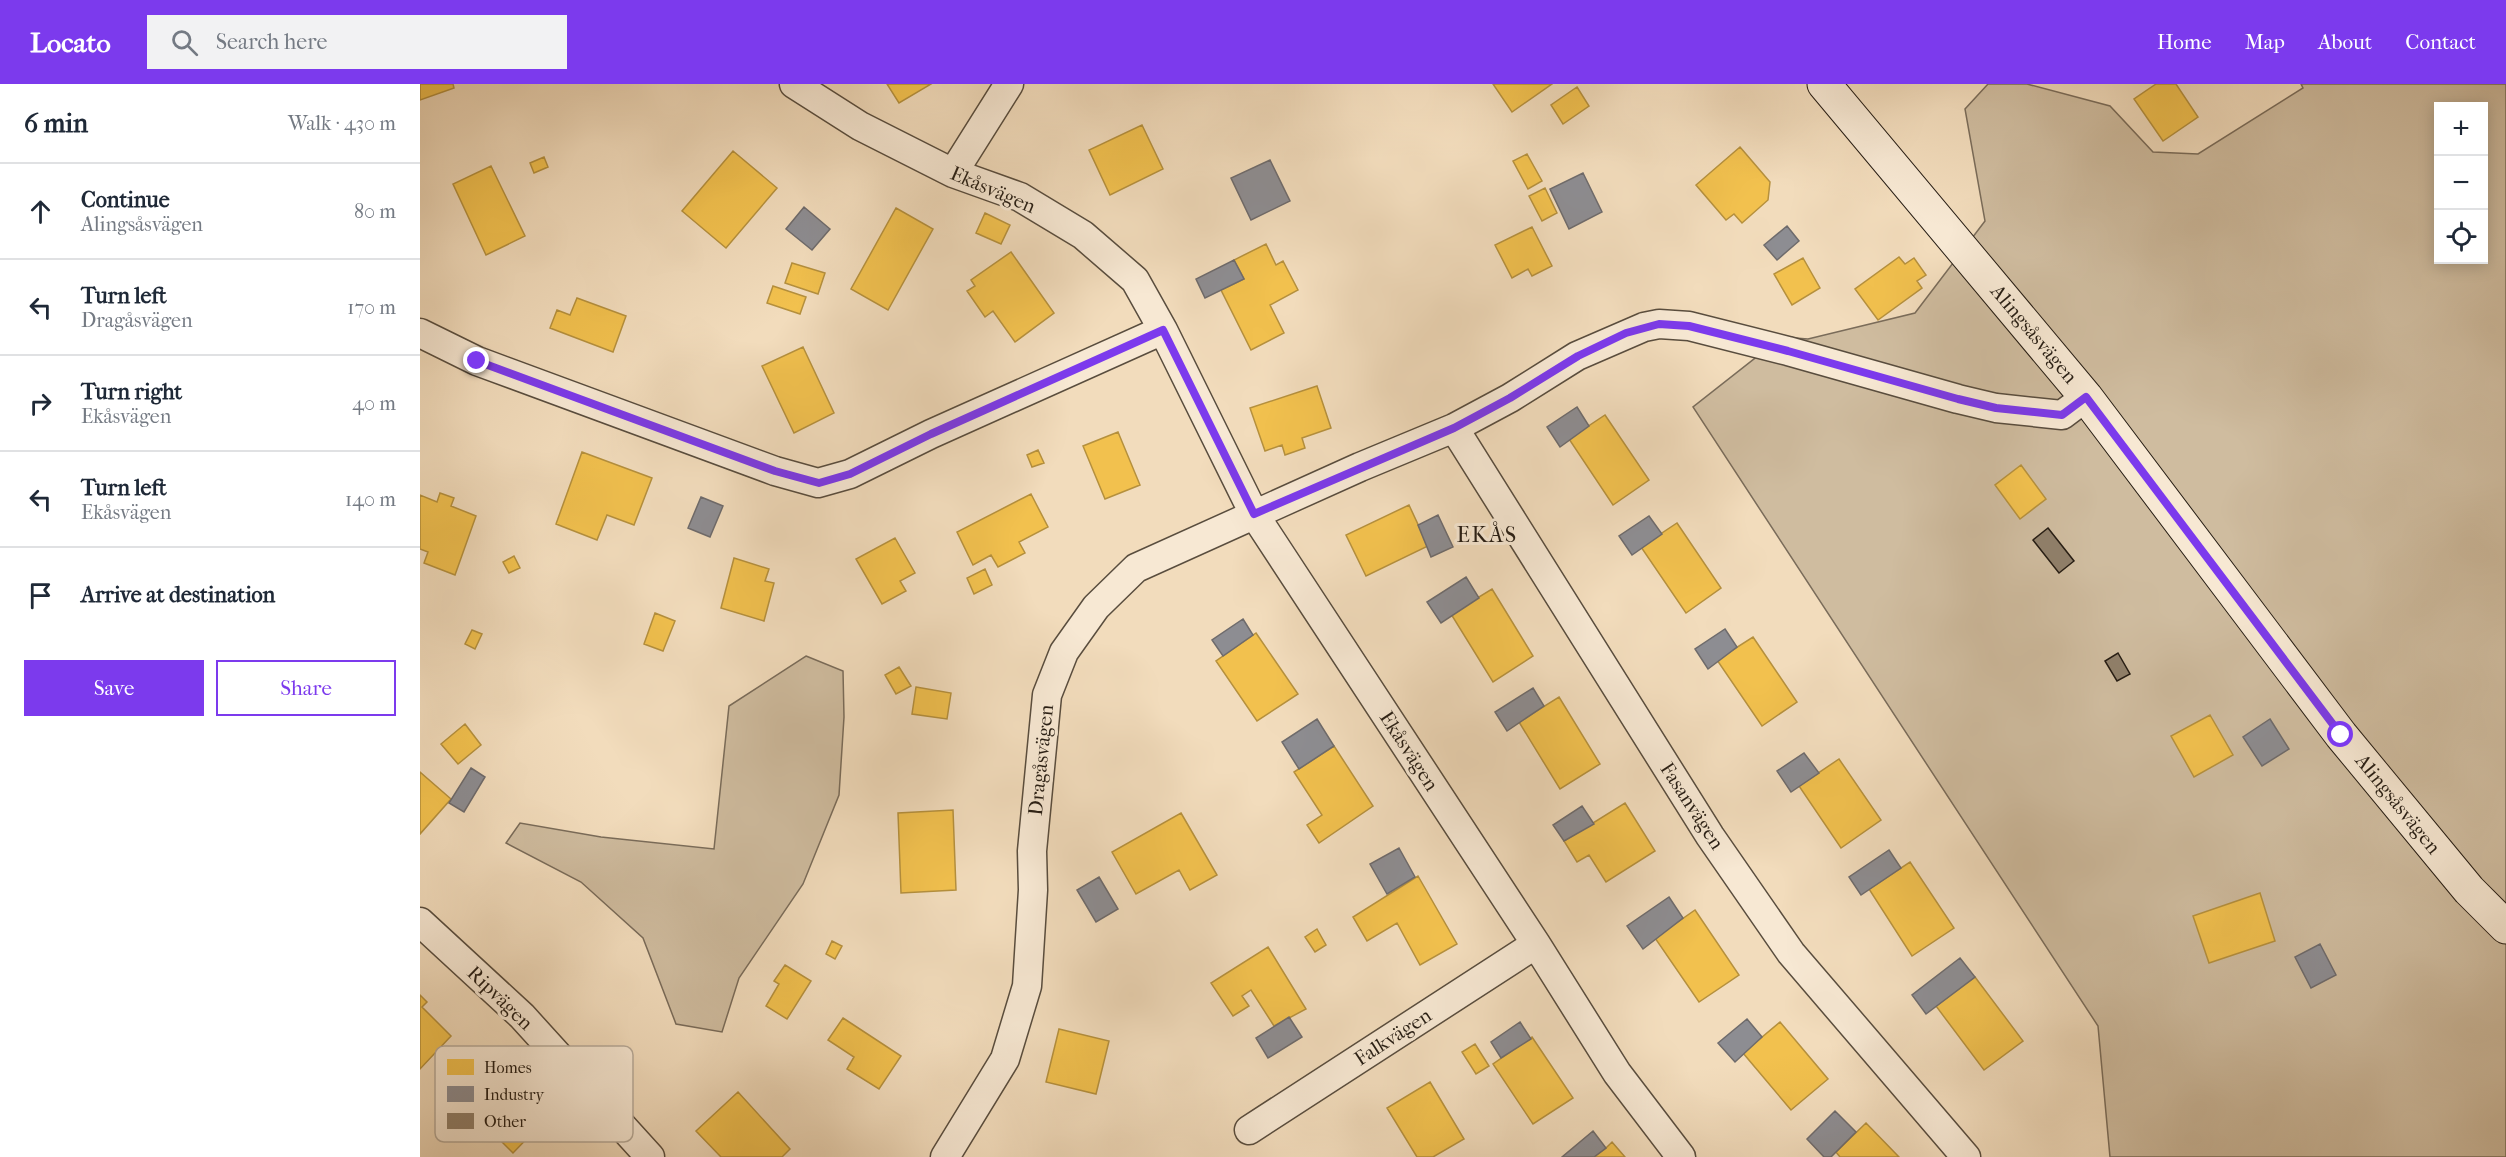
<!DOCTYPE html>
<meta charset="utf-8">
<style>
:root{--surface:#fff;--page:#f2f2f3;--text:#1f2937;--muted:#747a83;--line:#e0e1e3;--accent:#7c3aed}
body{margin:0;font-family:"IM FELL French Canon",serif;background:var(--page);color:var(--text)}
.controls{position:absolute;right:18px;top:18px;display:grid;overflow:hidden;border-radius:0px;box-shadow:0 3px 15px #0003}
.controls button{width:54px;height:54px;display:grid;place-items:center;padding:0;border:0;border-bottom:2px solid var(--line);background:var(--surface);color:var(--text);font:30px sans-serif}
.stop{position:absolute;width:18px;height:18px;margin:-14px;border:4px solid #7c3aed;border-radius:50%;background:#fff}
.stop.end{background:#7c3aed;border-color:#fff;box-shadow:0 2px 6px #0008}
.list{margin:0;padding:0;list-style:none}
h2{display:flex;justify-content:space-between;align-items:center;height:78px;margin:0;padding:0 24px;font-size:26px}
h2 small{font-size:20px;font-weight:400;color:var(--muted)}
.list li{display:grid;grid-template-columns:39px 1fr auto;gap:18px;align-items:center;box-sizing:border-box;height:96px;padding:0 24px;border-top:2px solid var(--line)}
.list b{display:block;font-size:22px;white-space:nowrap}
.list p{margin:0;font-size:20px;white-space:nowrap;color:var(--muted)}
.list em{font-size:20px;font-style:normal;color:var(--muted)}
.actions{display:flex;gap:12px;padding:18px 24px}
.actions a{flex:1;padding:14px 0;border:2px solid var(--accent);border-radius:0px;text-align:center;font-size:21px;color:var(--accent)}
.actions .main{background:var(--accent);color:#fff}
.icon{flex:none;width:33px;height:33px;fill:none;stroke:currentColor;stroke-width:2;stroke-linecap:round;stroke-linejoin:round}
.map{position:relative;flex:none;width:2086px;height:1073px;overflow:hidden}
header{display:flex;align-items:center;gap:36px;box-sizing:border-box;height:84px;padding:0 30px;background:var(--accent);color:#fff}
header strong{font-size:28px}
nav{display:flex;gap:33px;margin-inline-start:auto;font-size:21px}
.search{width:420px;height:54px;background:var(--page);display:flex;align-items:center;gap:15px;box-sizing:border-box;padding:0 21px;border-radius:0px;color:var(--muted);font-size:22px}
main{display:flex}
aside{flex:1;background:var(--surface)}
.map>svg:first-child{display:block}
.green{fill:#cfbc9f;stroke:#7a6c5a;stroke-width:1.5;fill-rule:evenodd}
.homes{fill:#f2c14e;stroke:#b5903d;stroke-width:1.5}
.industry{fill:#8d8d92;stroke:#6e6b6c;stroke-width:1.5}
.building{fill:#90806b;stroke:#261d14;stroke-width:1.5}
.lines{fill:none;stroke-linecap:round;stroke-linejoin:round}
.minor-casing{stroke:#594d3e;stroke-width:31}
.secondary-casing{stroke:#261d14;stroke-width:35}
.minor{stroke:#f7e8d3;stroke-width:28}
.secondary{stroke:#f7e8d3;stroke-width:33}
.route{stroke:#7c3aed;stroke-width:8}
.labels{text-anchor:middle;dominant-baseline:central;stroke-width:6;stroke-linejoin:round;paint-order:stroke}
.street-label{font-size:20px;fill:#261d14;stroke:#f7e8d3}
.quarter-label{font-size:22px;letter-spacing:1.5px;fill:#261d14;stroke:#f7e8d3}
.key{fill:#f7e8d3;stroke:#b8ab9a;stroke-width:1.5}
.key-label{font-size:16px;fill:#261d14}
</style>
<header>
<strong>Locato</strong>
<div class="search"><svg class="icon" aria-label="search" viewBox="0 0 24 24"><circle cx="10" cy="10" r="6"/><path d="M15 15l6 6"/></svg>Search here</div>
<nav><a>Home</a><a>Map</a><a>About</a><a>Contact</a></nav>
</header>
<main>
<aside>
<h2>6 min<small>Walk · 430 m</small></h2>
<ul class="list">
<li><svg class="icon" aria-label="ahead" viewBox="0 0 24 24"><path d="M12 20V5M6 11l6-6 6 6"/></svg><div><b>Continue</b><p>Alingsåsvägen</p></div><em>80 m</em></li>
<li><svg class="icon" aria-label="left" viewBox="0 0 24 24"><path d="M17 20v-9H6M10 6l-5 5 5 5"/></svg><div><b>Turn left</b><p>Dragåsvägen</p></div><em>170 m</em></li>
<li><svg class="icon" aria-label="right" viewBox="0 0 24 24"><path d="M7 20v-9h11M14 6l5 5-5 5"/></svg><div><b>Turn right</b><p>Ekåsvägen</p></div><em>40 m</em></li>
<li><svg class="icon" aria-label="left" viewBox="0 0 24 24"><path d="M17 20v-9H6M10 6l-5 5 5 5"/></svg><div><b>Turn left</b><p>Ekåsvägen</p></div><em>140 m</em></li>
<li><svg class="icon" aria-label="arrive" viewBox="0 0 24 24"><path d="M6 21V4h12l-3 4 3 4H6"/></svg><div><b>Arrive at destination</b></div></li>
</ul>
<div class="actions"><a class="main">Save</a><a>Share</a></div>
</aside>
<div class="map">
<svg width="2086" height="1073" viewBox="0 0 2086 1073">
<rect width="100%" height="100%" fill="#f2dcbc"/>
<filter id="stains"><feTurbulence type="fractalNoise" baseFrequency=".00333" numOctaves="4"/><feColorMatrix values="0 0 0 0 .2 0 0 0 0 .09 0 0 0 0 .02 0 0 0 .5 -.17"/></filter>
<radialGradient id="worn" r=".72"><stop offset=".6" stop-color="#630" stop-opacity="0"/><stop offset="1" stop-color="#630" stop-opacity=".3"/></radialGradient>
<!-- green -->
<path class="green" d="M1568,0H1607L1690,22L1733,68L1778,70L1883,4L1881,0H2086V1073H1690L1678,942L1273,323L1362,253L1388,255L1495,229L1565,137L1545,25ZM2018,22H2064V176H2018Z
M386,572L423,587L424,633L419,711L383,800L319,894L302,948L256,940L223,854L161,798L86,759L100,739L181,753L294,765L309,622Z"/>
<!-- homes -->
<path class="homes" d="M0,0H33L34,4L0,16Z
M467,0H511L479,19Z
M1073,0H1132L1092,28Z
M1736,0H1756L1778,33L1743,57L1714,15Z
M1157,3L1169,22L1143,40L1131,21Z
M722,41L743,85L690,111L669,66Z
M1320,63L1350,98L1348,116L1322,139L1314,130L1306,136L1276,101Z
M313,67L357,104L306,164L262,127Z
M1107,70L1122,97L1108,105L1093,77Z
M124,73L128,83L114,89L110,79Z
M71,82L105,152L66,171L33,100Z
M1125,104L1137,129L1122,137L1109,112Z
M476,124L513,145L468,226L431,205Z
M565,129L590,141L581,160L556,149Z
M1112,143L1132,182L1112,192L1108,185L1092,194L1075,161Z
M846,160L856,181L863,177L878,206L850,221L864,249L831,266L801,206L824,195L814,176Z
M591,168L634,229L595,258L573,227L565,233L547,207L555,202L551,196Z
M1479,173L1485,180L1494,174L1506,191L1497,197L1502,204L1458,236L1435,205Z
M1383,174L1400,204L1372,221L1354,190Z
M372,179L405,189L398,210L365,199Z
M353,202L386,213L380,230L347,219Z
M157,214L206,232L193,268L130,244L137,226L150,231Z
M383,263L414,329L374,349L342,282Z
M897,302L911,344L882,354L885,364L865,371L862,361L845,367L830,324Z
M1185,331L1229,396L1193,421L1149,355Z
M698,348L720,401L685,415L663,362Z
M618,366L624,379L612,383L607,371Z
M162,368L232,394L214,441L187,431L177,456L136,440Z
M1601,381L1626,415L1600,435L1575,401Z
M20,409L34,414L31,422L56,432L35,491L4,479L8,468L0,465V411L17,418Z
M611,410L628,443L599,458L605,469L578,483L571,471L553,481L537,448Z
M989,421L1008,462L946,492L926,451Z
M1257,439L1301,504L1266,529L1221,463Z
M475,454L495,489L480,497L486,507L462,520L436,475Z
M94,472L100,484L89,489L83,478Z
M314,474L349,485L345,497L354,499L344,537L301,524Z
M565,485L572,501L554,510L547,494Z
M1072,505L1113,572L1073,598L1031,530Z
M235,529L255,537L243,567L224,560Z
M52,546L62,550L55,565L45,560Z
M836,549L878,610L837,637L796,577Z
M1333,553L1377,618L1342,642L1297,576Z
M479,583L491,602L476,610L465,591Z
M496,603L531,609L527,635L492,630Z
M1139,613L1180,680L1140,705L1099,638Z
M1790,631L1813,671L1774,693L1751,652Z
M45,640L61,661L38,680L21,660Z
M914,662L953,722L899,759L887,741L902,731L874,688Z
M1419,675L1461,736L1421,764L1379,702Z
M0,688L31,715L0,750Z
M1205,719L1235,767L1186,798L1169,771L1157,778L1144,757Z
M533,726L536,806L481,809L478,729Z
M761,729L797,791L770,806L759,786L716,810L692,768Z
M1490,778L1534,844L1492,872L1449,805Z
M998,792L1037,860L1000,881L977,839L947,857L933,833Z
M1840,809L1855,857L1789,879L1773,832Z
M1275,826L1319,891L1279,918L1235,854Z
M897,845L906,861L895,868L885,853Z
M412,857L422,862L415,875L406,870Z
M848,863L886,925L854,942L831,906L822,912L829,922L813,932L791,899Z
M365,881L391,897L367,935L346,922L359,900L354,897Z
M1555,893L1603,957L1564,986L1516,922Z
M0,911L7,918L2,923L31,952L0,985Z
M423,934L481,972L459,1005L427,985L434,973L408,956Z
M1360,938L1408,995L1371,1026L1323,969Z
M639,945L689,957L676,1010L626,998Z
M1112,953L1153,1014L1113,1040L1073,980Z
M1055,960L1069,982L1056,990L1042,968Z
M63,975L122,1039L93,1069L58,1034L54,1038L27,1012Z
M1010,998L1044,1055L1013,1073H997L967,1024Z
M318,1008L370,1065L362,1073H301L276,1047Z
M1446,1039L1479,1073H1420L1416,1068Z
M1192,1058L1205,1073H1174L1186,1064Z"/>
<!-- industry -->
<path class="industry" d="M850,76L870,117L831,136L811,94Z
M1163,89L1182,128L1149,145L1130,105Z
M384,123L410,145L392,166L366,145Z
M1367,142L1379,157L1357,176L1344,161Z
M814,176L824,195L785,214L776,195Z
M1157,323L1169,342L1140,363L1127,343Z
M281,413L303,422L290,453L268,444Z
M1018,431L1033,463L1011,473L998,441Z
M1229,432L1242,450L1212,471L1199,452Z
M1046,493L1059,514L1021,539L1007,518Z
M823,535L833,551L803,572L792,556Z
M1305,545L1317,563L1288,585L1275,565Z
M1113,604L1124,622L1087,647L1075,628Z
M897,635L914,662L879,685L862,658Z
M1850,635L1869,665L1842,682L1823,653Z
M1384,669L1399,689L1371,708L1357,687Z
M51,684L65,693L44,728L29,719Z
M1162,722L1174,740L1144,757L1133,741Z
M979,764L995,793L967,810L950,780Z
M1469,766L1481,784L1441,811L1429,793Z
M679,793L698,825L676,838L657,806Z
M1249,813L1263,834L1223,865L1207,842Z
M1900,860L1916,891L1891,904L1875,873Z
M1540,874L1555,893L1506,930L1492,911Z
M869,933L882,953L848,974L836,954Z
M1327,935L1342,953L1315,978L1298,959Z
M1100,938L1111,955L1081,974L1071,958Z
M1415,1027L1436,1048L1411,1073H1404L1387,1055Z
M1173,1047L1186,1064L1174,1073H1142Z"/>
<!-- building -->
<path class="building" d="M1628,444L1654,477L1639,489L1613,456Z
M1698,569L1710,590L1697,597L1685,577Z"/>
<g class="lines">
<!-- minor casing -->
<g class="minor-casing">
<path id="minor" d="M374,0L440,42L533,89L600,113L663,151L715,196L743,246L834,430L1116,860L1197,989L1261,1073
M533,89L589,0
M0,249L57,277L355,387L398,399L430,390L511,350L743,246
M1034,344L1290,752L1371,869L1546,1073
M0,838L102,932L230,1073
M829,1046L1116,860
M525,1073L585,975L607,902L613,806L612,767L627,611L644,568L676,523L716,484L940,383L1034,344L1090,314L1157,272L1224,243L1239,240L1269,242L1368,267L1538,315L1576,324L1642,331L1666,313"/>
</g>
<!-- secondary casing -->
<g class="secondary-casing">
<path id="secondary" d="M1404,0L1666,313L1921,651L2049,806L2086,843"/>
</g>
<!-- minor -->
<use href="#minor" class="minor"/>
<!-- secondary -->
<use href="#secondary" class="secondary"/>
</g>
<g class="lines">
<!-- route -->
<path class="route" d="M57,277L355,387L399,399L430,390L511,350L743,246L834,430L1034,344L1090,314L1158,272L1206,249L1239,240L1269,242L1368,267L1538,315L1576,324L1642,331L1666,313L1921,651"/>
</g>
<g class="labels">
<!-- street labels -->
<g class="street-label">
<text transform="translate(573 106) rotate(23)">Ekåsvägen</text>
<text transform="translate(1614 250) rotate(50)">Alingsåsvägen</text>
<text transform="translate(989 667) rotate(57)">Ekåsvägen</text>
<text transform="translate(621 676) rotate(-84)">Dragåsvägen</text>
<text transform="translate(1978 720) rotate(51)">Alingsåsvägen</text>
<text transform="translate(1272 722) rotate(57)">Fasanvägen</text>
<text transform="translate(80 914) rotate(44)">Ripvägen</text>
<text transform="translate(973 953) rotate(-33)">Falkvägen</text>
</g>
<!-- quarter labels -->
<g class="quarter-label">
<text x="1067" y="451">EKÅS</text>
</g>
</g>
<!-- legend -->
<rect x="15" y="962" width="198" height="96" rx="9" class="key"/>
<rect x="27" y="975" width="27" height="16" fill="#f2c14e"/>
<rect x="27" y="1002" width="27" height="16" fill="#8d8d92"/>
<rect x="27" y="1029" width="27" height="16" fill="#90806b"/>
<g class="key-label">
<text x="64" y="989">Homes</text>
<text x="64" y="1016">Industry</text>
<text x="64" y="1043">Other</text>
</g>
<rect width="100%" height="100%" filter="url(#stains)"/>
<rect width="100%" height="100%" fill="url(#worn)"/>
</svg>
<div class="controls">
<button>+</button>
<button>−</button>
<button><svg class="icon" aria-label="locate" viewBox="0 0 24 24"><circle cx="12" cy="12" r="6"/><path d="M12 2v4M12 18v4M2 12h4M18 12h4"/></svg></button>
</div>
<div class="stop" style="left:1921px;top:651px"></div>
<div class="stop end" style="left:57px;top:277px"></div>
</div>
</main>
